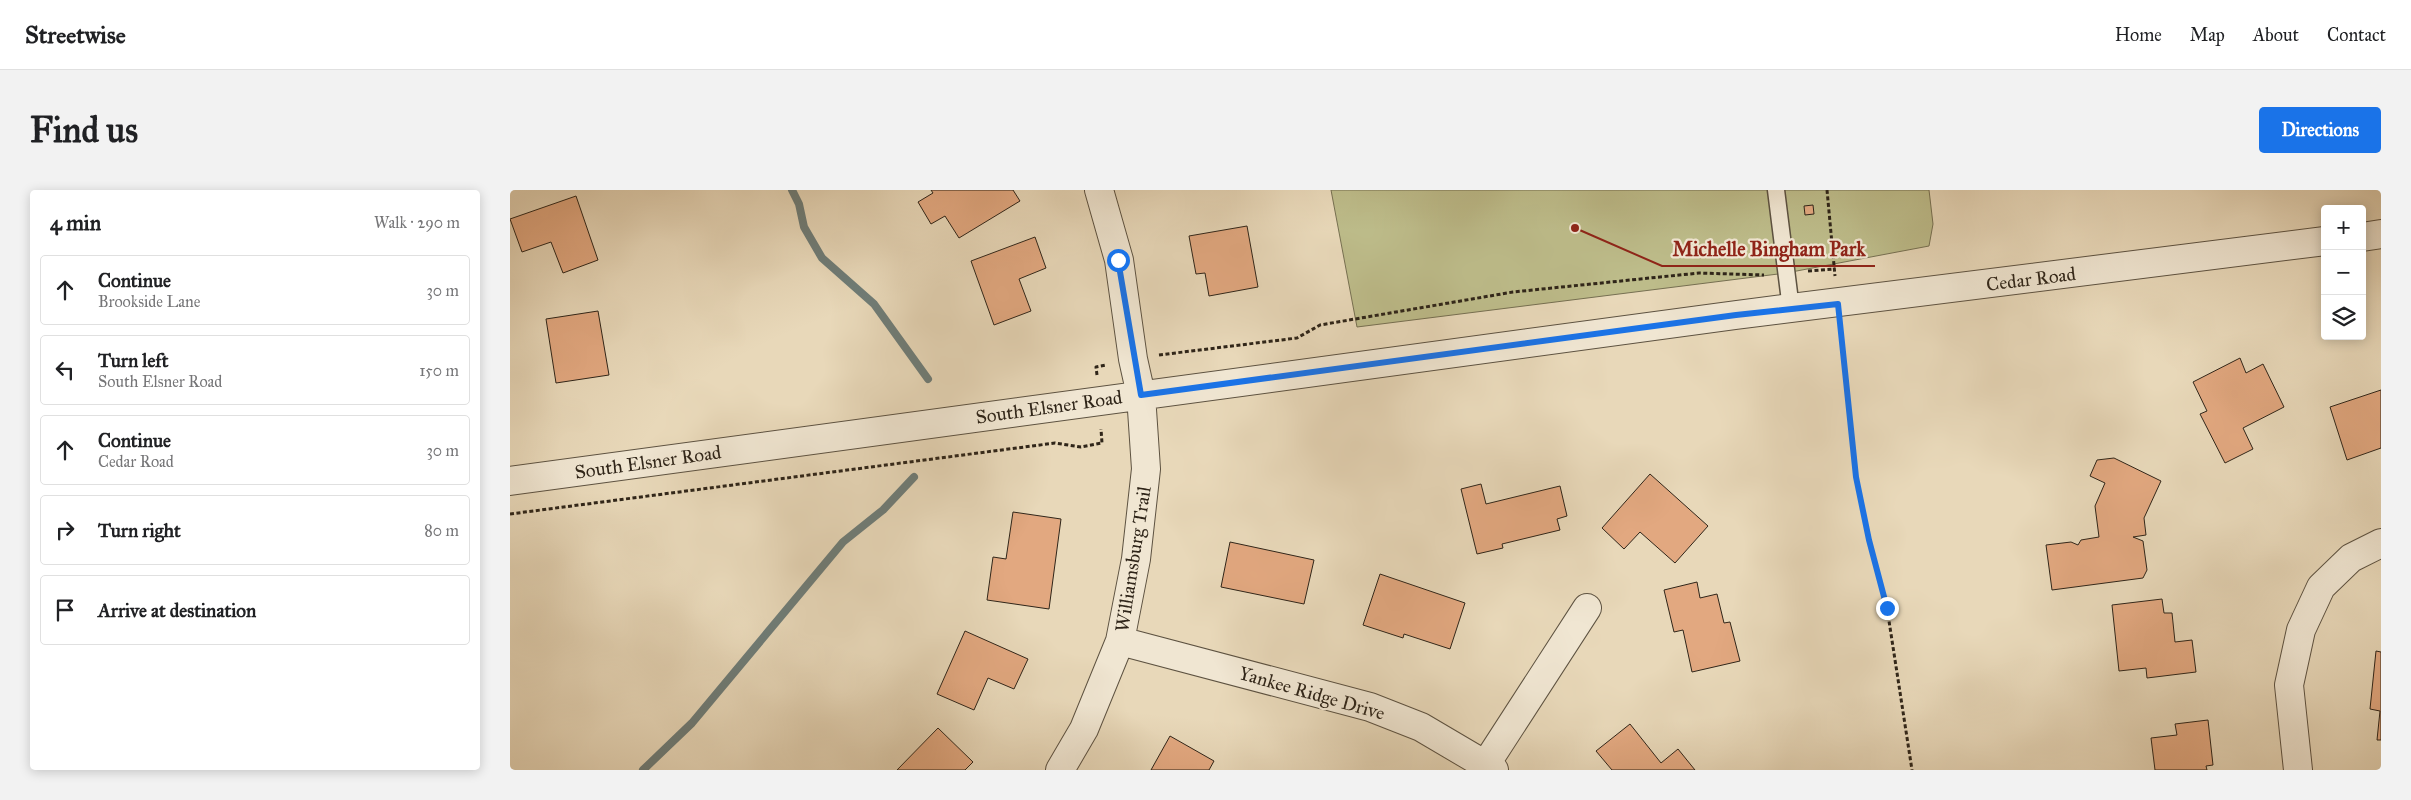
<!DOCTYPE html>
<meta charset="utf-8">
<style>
:root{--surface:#fff;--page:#f2f2f2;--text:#202124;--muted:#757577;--line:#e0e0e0;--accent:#1a73e8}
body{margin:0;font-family:"IM FELL Great Primer",serif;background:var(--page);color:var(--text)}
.controls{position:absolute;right:15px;top:15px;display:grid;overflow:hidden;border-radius:5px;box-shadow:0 2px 12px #0003}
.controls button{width:45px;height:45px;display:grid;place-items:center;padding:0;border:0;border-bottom:1px solid var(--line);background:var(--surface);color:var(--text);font:25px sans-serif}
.stop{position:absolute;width:15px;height:15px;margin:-11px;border:4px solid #1a73e8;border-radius:50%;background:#fff}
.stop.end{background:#1a73e8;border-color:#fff;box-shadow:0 1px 5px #0008}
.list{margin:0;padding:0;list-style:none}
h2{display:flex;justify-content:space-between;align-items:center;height:65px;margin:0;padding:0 20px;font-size:21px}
h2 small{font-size:16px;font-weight:400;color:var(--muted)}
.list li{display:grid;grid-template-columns:32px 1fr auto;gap:15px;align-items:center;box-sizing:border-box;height:70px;margin:0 10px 10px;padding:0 10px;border:1px solid var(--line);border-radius:5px}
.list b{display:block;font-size:19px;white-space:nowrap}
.list p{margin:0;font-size:16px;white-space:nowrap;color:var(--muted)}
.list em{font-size:16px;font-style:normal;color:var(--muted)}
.icon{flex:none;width:28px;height:28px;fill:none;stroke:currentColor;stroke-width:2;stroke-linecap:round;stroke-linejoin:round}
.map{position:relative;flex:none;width:1871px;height:580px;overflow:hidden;border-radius:5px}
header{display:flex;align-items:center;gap:30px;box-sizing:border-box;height:70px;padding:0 25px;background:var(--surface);border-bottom:1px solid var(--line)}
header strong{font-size:24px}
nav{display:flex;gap:28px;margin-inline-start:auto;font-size:18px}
.intro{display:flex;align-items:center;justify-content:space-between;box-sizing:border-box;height:120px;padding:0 30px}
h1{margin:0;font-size:35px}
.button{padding:12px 22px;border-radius:5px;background:var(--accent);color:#fff;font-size:18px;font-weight:700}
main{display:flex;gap:30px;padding:0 30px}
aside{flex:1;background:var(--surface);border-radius:5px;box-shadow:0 2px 12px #0003}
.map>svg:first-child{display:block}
.green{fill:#bdbc8a;stroke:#767052}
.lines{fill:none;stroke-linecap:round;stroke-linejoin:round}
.stream{stroke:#6f7d78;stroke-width:8}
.building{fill:#e2a880;stroke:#2f2519}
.lane-casing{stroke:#5d5241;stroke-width:19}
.street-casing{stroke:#5d5241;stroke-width:30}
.path{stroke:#2f2519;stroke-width:3;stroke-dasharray:4 2.5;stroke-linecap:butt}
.lane{stroke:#f0e6d2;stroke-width:16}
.street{stroke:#f0e6d2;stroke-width:28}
.route{stroke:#1a73e8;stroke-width:6}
.labels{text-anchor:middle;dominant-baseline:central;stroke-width:4.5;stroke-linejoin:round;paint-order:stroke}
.street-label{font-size:19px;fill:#2f2519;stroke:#f0e6d2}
.leader{fill:none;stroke:#8f2418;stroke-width:2}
.callout-dot{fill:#8f2418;stroke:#f0e6d2;stroke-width:2}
.callout-label{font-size:20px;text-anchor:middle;font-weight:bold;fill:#8f2418;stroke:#f0e6d2;stroke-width:4.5;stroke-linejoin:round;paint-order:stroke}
</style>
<header>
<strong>Streetwise</strong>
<nav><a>Home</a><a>Map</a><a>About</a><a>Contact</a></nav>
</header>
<div class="intro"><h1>Find us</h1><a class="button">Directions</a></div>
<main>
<aside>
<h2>4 min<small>Walk · 290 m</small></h2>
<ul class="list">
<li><svg class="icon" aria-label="ahead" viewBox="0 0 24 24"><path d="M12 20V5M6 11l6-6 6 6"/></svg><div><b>Continue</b><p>Brookside Lane</p></div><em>30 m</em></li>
<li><svg class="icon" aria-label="left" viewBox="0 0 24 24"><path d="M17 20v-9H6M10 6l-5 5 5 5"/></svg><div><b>Turn left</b><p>South Elsner Road</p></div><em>150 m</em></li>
<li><svg class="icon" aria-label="ahead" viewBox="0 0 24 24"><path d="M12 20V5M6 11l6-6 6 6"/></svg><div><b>Continue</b><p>Cedar Road</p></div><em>30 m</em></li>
<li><svg class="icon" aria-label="right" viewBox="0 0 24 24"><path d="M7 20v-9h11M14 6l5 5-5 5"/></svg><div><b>Turn right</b></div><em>80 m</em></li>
<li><svg class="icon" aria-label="arrive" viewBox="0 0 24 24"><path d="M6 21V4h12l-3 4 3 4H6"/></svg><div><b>Arrive at destination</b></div></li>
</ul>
</aside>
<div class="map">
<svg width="1871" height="580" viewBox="0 0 1871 580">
<rect width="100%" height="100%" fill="#e8d8b9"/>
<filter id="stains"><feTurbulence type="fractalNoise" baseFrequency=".004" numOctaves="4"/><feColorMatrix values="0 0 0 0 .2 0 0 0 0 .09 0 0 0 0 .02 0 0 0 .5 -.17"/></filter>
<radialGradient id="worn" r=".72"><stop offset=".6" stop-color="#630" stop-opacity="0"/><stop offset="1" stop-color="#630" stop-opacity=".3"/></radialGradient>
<!-- green -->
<path class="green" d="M821,0H1419L1423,34L1419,56L1276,83L847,137Z"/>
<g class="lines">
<!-- stream -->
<path class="stream" d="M282,0L289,14L294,37L312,68L364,114L418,189
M133,580L182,533L333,352L373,320L404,287"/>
</g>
<!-- building -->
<path class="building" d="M421,0H503L510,11L449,48L435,26L421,34L408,12L423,3Z
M66,6L88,70L53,83L41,52L12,62L0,29Z
M1303,15L1304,24L1295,25L1294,16Z
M737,36L748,97L699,106L695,83L686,84L679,46Z
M525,47L536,78L509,89L521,121L484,135L461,71Z
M88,121L99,185L46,193L36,129Z
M1730,168L1736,183L1753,174L1774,217L1733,238L1743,259L1715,273L1690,224L1697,221L1683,192Z
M1871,200V258L1837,270L1820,217Z
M1604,268L1651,291L1634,328L1636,345L1623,347L1633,351L1637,380L1633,388L1542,400L1536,355L1561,352L1568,355L1571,350L1589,347L1585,316L1595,293L1580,286L1587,270Z
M1140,284L1198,336L1165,373L1130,342L1114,359L1092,338Z
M971,294L976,314L1050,296L1057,326L1047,329L1050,340L992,354L993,358L967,364L951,299Z
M503,322L551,329L539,419L477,410L483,367L496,369Z
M720,352L804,370L794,414L711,397Z
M870,384L955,413L940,459L894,444L893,448L853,435Z
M1187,392L1190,408L1207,404L1214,433L1220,432L1230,471L1182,482L1173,440L1164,442L1154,400Z
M1652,409L1654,423H1662L1665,452L1682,450L1686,482L1637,488L1636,478L1609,481L1602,415Z
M455,441L518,469L504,499L478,488L464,520L427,504Z
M1866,461L1871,462V550H1867L1870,521L1860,519Z
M1698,530L1703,575L1696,576L1697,580H1645L1641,548L1667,545L1665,534Z
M1120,534L1151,573L1168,559L1185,580H1102L1086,561Z
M428,538L463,572L455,580H387Z
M660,546L704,571L699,580H641Z"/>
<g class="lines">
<!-- lane casing -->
<g class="lane-casing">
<path id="lane" d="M1266,0L1281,119"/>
</g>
<!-- street casing -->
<g class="street-casing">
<path id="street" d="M1852,47L1871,44
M0,291L1226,125L1815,51
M610,451L860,517L911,537L984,580
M976,574L1077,418
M550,580L574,539L610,451L626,369L636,279L631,205L623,169L609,70L589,0
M1788,580L1779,495L1791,440L1811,397L1841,368L1871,353"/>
</g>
<!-- path -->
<path class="path" d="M1317,0L1325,86
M1298,81L1325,79
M1331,137L1346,287L1359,350L1377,418L1402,580
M649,165L787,148L810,135L1003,102L1189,83L1254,85
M587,185L586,177L596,175
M0,324L545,253L571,257L592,253L591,239"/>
<!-- lane -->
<use href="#lane" class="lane"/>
<!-- street -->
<use href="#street" class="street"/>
</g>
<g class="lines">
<!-- route -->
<path class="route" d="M608,70L631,205L1226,125L1328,114L1346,287L1359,350L1377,418"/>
</g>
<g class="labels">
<!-- street labels -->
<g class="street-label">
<text transform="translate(1521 89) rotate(-7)">Cedar Road</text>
<text transform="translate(539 217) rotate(-8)">South Elsner Road</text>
<text transform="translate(138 272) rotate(-8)">South Elsner Road</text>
<text transform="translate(623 369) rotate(-81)">Williamsburg Trail</text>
<text transform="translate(802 503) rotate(16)">Yankee Ridge Drive</text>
</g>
</g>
<!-- callouts -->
<path class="leader" d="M1065 38L1152 76H1365"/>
<circle class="callout-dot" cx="1065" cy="38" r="5"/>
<g class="callout-label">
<text x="1259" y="66">Michelle Bingham Park</text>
</g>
<rect width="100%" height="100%" filter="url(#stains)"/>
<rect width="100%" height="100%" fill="url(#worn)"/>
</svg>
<div class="controls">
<button>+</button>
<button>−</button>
<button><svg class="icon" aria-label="layers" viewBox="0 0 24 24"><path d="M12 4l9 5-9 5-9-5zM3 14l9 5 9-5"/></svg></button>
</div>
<div class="stop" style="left:608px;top:70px"></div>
<div class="stop end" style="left:1377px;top:418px"></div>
</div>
</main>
